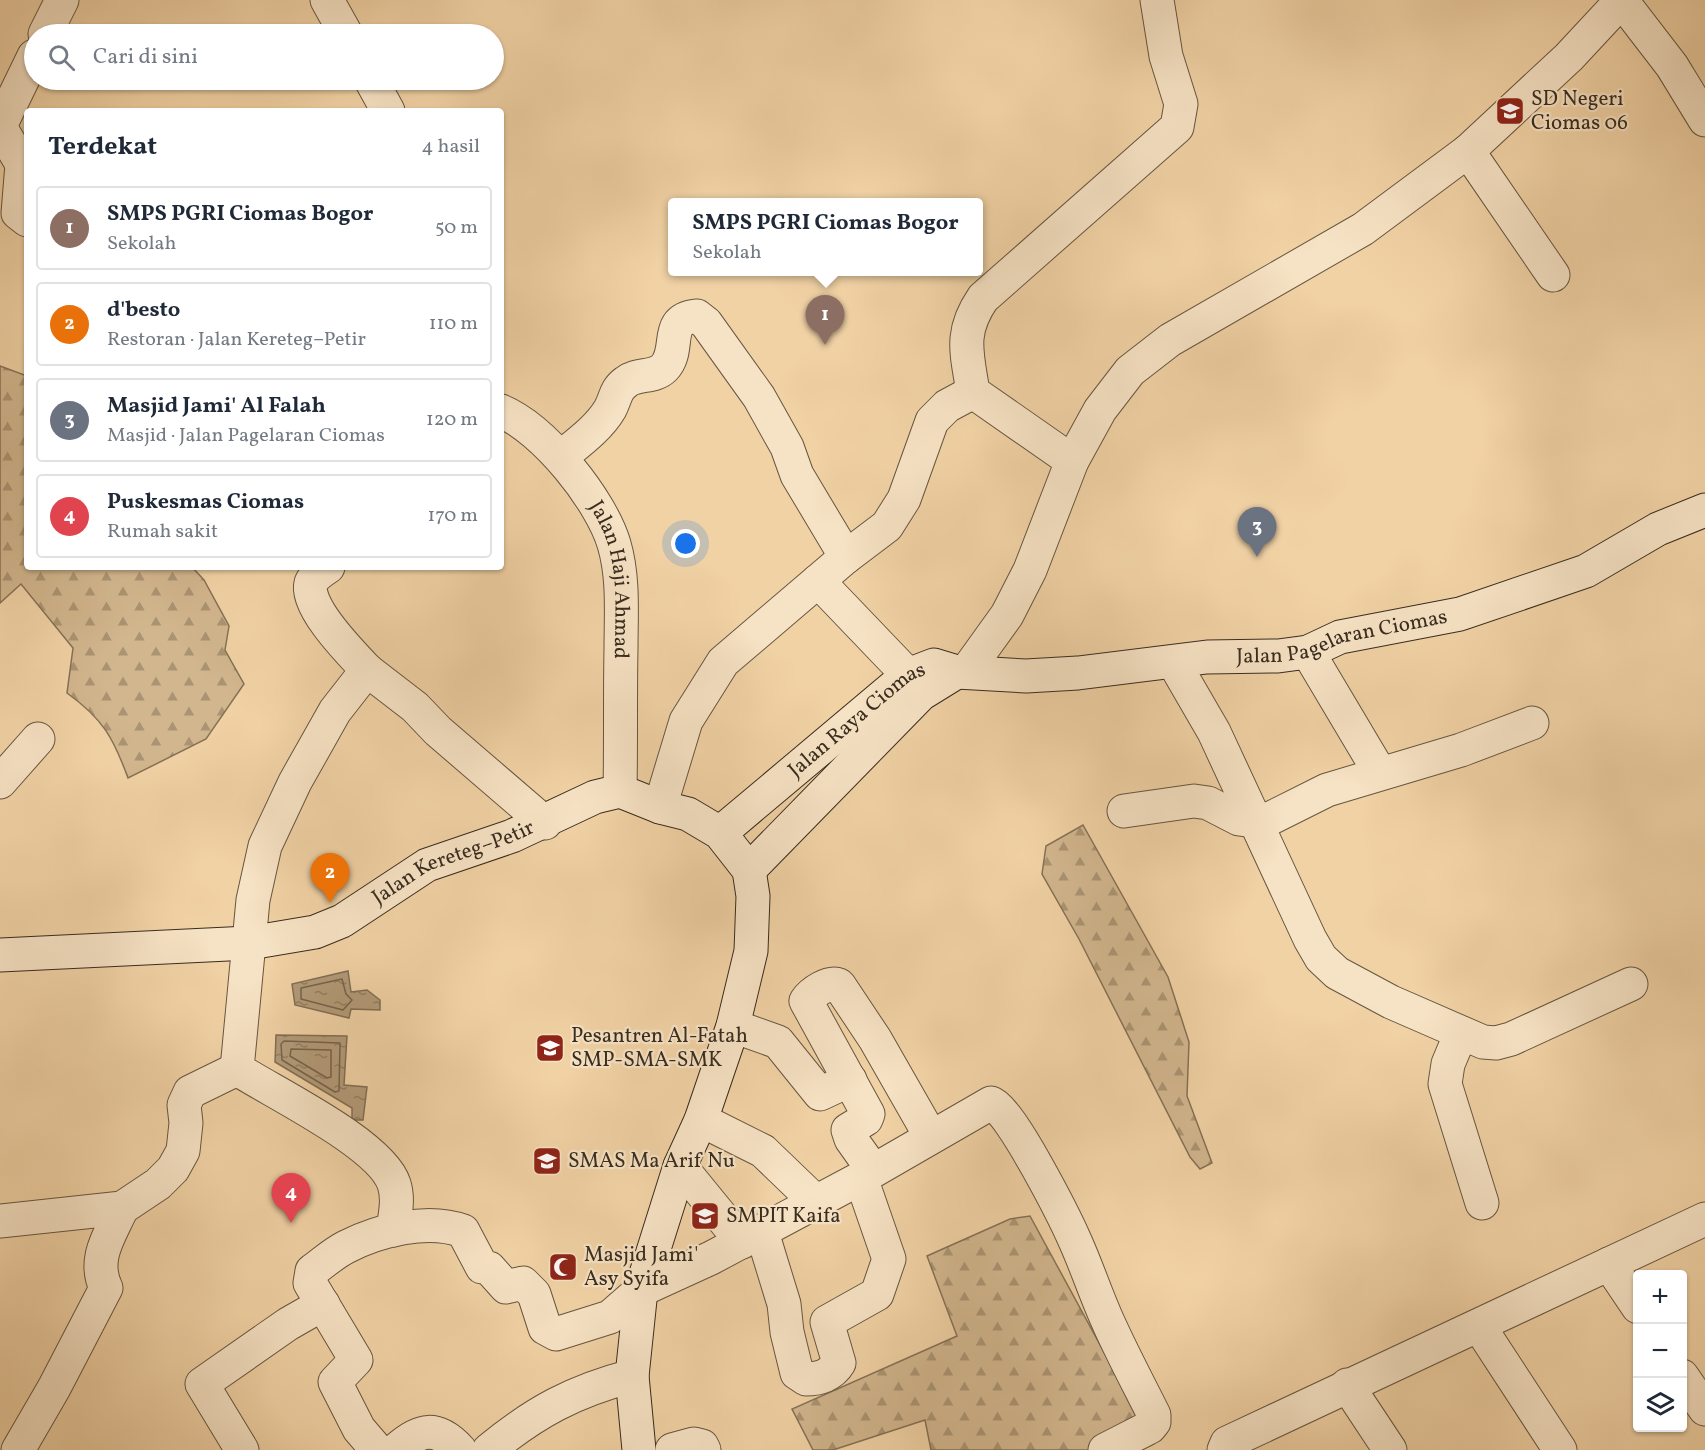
<!DOCTYPE html>
<html lang="id">
<meta charset="utf-8">
<style>
:root{--surface:#fff;--page:#f6f6f7;--text:#1f2937;--muted:#747a83;--line:#e0e1e3;--accent:#0b8043}
body{margin:0;font-family:Vollkorn,serif;background:var(--page);color:var(--text)}
.controls{position:absolute;right:18px;bottom:18px;display:grid;overflow:hidden;border-radius:6px;box-shadow:0 2px 4px #0004}
.controls button{width:54px;height:54px;display:grid;place-items:center;padding:0;border:0;border-bottom:2px solid var(--line);background:var(--surface);color:var(--text);font:30px sans-serif}
.you{position:absolute;left:686px;top:544px;width:21px;height:21px;margin:-15px;border:4px solid #fff;border-radius:50%;background:#1a73e8;box-shadow:0 0 0 9px #1a73e833}
.badge{display:grid;place-items:center;width:39px;height:39px;border-radius:50%;background:var(--accent);color:#fff;font-size:20px;font-weight:700}
.pin{position:absolute;translate:-50% -50px;filter:drop-shadow(0 2px 3px #0008)}
.pin::after{content:'';position:absolute;top:32px;width:21px;height:18px;background:inherit;clip-path:polygon(0 0,100% 0,50% 100%)}
.popup{position:absolute;left:668px;top:198px;width:315px;height:78px;box-sizing:border-box;display:grid;place-content:center;border-radius:6px;background:var(--surface);filter:drop-shadow(0 2px 4px #0005);font-size:20px;white-space:nowrap;color:var(--muted)}
.popup b{font-size:22px;color:var(--text)}
.popup::after{content:'';position:absolute;left:50%;top:100%;margin-left:-12px;border:12px solid transparent;border-top-color:var(--surface)}
.list{margin:0;padding:0;list-style:none}
h2{display:flex;justify-content:space-between;align-items:center;height:78px;margin:0;padding:0 24px;font-size:26px}
h2 small{font-size:20px;font-weight:400;color:var(--muted)}
.list li{display:grid;grid-template-columns:39px 1fr auto;gap:18px;align-items:center;box-sizing:border-box;height:84px;margin:0 12px 12px;padding:0 12px;border:2px solid var(--line);border-radius:6px}
.list b{display:block;font-size:22px;white-space:nowrap}
.list p{margin:0;font-size:20px;white-space:nowrap;color:var(--muted)}
.list em{font-size:20px;font-style:normal;color:var(--muted)}
.icon{flex:none;width:33px;height:33px;fill:none;stroke:currentColor;stroke-width:2;stroke-linecap:round;stroke-linejoin:round}
.map{position:relative;flex:none;width:1705px;height:1450px;overflow:hidden}
.search{position:absolute;background:var(--surface);box-shadow:0 2px 4px #0004;left:24px;top:24px;width:480px;height:66px;display:flex;align-items:center;gap:15px;box-sizing:border-box;padding:0 21px;border-radius:33px;color:var(--muted);font-size:22px}
.panel{position:absolute;background:var(--surface);box-shadow:0 2px 4px #0004;left:24px;top:108px;width:480px;height:462px;border-radius:6px}
.map>svg:first-child{display:block}
.forest{fill:url(#forest-firs);stroke:#857156;stroke-width:1.5}
.water{fill:url(#water-ripples);stroke:#816e54;stroke-width:1.5}
.lines{fill:none;stroke-linecap:round;stroke-linejoin:round}
.shore{stroke:#75634b;stroke-width:1.5}
.street-casing{stroke:#665640;stroke-width:35}
.secondary-casing{stroke:#382c1f;stroke-width:35}
.street{stroke:#f6e2c4;stroke-width:33}
.secondary{stroke:#f6e2c4;stroke-width:33}
.labels{text-anchor:middle;dominant-baseline:central;stroke-width:4.5;stroke-linejoin:round;paint-order:stroke}
.poi-label{font-size:21px;fill:#382c1f;stroke:#f6e2c4;text-anchor:start}
.street-label{font-size:21px;fill:#382c1f;stroke:#f6e2c4}
</style>
<div class="map">
<svg width="1705" height="1450" viewBox="0 0 1705 1450">
<defs>
<pattern id="forest-firs" width="22" height="20" patternUnits="userSpaceOnUse" patternTransform="scale(1.5)"><rect width="22" height="20" fill="#d2b68e"/><path d="M5 1l3.5 6h-7zM16 11l3.5 6h-7z" fill="#ab9473"/></pattern>
<pattern id="water-ripples" width="26" height="14" patternUnits="userSpaceOnUse" patternTransform="scale(1.5)"><rect width="26" height="14" fill="#b29a77"/><path d="M2 4q2-2 4 0t4 0M15 11q2-2 4 0t4 0" fill="none" stroke="#927e61"/></pattern>
</defs>
<rect width="100%" height="100%" fill="#f1d2a5"/>
<filter id="stains"><feTurbulence type="fractalNoise" baseFrequency=".00333" numOctaves="4"/><feColorMatrix values="0 0 0 0 .2 0 0 0 0 .09 0 0 0 0 .02 0 0 0 .5 -.17"/></filter>
<radialGradient id="worn" r=".72"><stop offset=".6" stop-color="#630" stop-opacity="0"/><stop offset="1" stop-color="#630" stop-opacity=".3"/></radialGradient>
<!-- forest -->
<path class="forest" d="M0,366L27,376V567H192L204,580L229,626L225,650L244,684L206,739L128,778C113,737 103,719 67,693L73,648L21,584L0,603Z
M1083,825L1168,977L1189,1042L1187,1096L1212,1163L1200,1169L1190,1157L1079,939L1042,874L1046,846Z
M1030,1216L1154,1444L1141,1450H931L925,1420L833,1450H813L792,1409L957,1336L927,1256L1010,1219Z"/>
<!-- water -->
<path class="water" d="M348,971L351,992L367,990L380,1000V1010L351,1009L349,1018L295,1005L292,984Z
M276,1035L347,1036L344,1085L367,1087L363,1120H352V1108L275,1062Z"/>
<g class="lines">
<!-- shore -->
<path class="shore" d="M342,979L346,994L352,1000L343,1010L301,999V988Z
M284,1041L340,1043L339,1091L335,1092L282,1060L281,1044Z
M291,1049L331,1050V1077L327,1078L290,1056Z"/>
<!-- street casing -->
<g class="street-casing">
<g id="street">
<path d="M327,0L346,34"/>
<path d="M1622,1L1672,66L1705,120"/>
<path d="M45,34L62,0"/>
<path d="M371,80L388,111"/>
<path d="M0,126L34,56"/>
<path d="M0,127L22,164L18,213L27,220"/>
<path d="M1468,151L1553,275"/>
<path id="s1" d="M501,411C544,429 601,500 614,544C624,578 621,614 621,649C620,696 621,743 620,791"/>
<path d="M561,457C578,443 599,428 610,409C616,398 615,390 626,382C637,373 654,378 664,368C682,350 662,319 697,316L706,323L759,397L787,447L797,475L846,557L887,526L904,499L932,421L947,406L973,392"/>
<path d="M1072,461L973,392C967,353 959,333 983,298L1177,127L1181,104L1166,56L1157,0"/>
<path d="M328,567C322,571 314,576 311,583C304,606 352,654 367,670"/>
<path d="M818,581L908,675"/>
<path d="M1308,652L1380,773"/>
<path d="M1174,663L1214,732L1310,939L1321,958L1337,973L1391,1002L1483,1042L1496,1043L1511,1039L1631,984"/>
<path d="M966,672L1007,615L1030,570L1072,461L1100,410L1130,371L1170,340L1363,229L1468,151L1569,57L1622,0"/>
<path d="M0,782L38,739"/>
<path d="M660,807L686,721L723,662L846,557"/>
<path d="M1124,811L1194,801L1208,803L1239,819L1254,821L1271,818L1327,790L1461,750L1532,723"/>
<path d="M733,1026L778,1042L820,1094L850,1080"/>
<path d="M1461,1033L1448,1064L1445,1084L1482,1203"/>
<path d="M701,1120L763,1151L815,1201"/>
<path d="M680,1166L742,1242"/>
<path d="M873,1170L851,1139L848,1130L866,1119L868,1114L806,1001C812,992 829,981 839,985L875,1039L931,1137"/>
<path d="M0,1221L122,1208L158,1184L173,1169L183,1151L186,1123L184,1105L190,1092L237,1069"/>
<path d="M393,1230C395,1215 399,1199 394,1184C381,1144 274,1093 237,1069L253,900L265,846L295,782L335,711L367,670L415,707L438,731L545,823"/>
<path d="M758,1233L765,1242L784,1304L787,1332L797,1373L806,1379C819,1379 832,1375 839,1363L827,1322L877,1294L889,1259L861,1178"/>
<path d="M1609,1264L1638,1307"/>
<path d="M1479,1326L1560,1450"/>
<path d="M1682,1376L1705,1409"/>
<path d="M1347,1385L1390,1450"/>
<path d="M18,1450L54,1388L106,1288C92,1259 110,1235 122,1208"/>
<path d="M242,1450L202,1384L288,1324L323,1304"/>
<path d="M377,1450L359,1429L335,1382L356,1360L310,1283L312,1271C323,1263 334,1253 346,1247C379,1230 428,1218 463,1231L482,1267L489,1268L506,1287L523,1283L534,1294L545,1328L556,1334L610,1317L641,1290L711,1258L861,1178L991,1103C1010,1108 1066,1220 1076,1243C1088,1270 1097,1298 1109,1324C1123,1355 1139,1385 1154,1415V1422L1150,1427L1105,1450"/>
<path d="M396,1450C420,1428 437,1425 460,1450"/>
<path d="M489,1450C535,1412 574,1391 632,1376"/>
<path d="M672,1450L694,1444L702,1446L704,1450"/>
<path d="M1224,1450L1227,1443L1705,1219"/>
</g>
</g>
<!-- secondary casing -->
<g class="secondary-casing">
<g id="secondary">
<path id="s2" d="M720,833L908,675L934,665L957,672L1026,676L1078,673L1207,657L1278,656L1308,652L1340,637L1460,614L1586,571L1658,529L1705,510"/>
<path d="M749,870L921,694L955,673"/>
<path id="s3" d="M0,955L249,943L315,932L342,921L427,865L512,836L595,797L620,791L660,807L688,814L720,833L749,870L753,896L751,951L733,1026L701,1120L680,1166L641,1290L632,1376L639,1450"/>
</g>
</g>
<!-- street -->
<use href="#street" class="street"/>
<!-- secondary -->
<use href="#secondary" class="secondary"/>
</g>
<!-- icons -->
<defs>
<g id="school-square" transform="scale(1.5)"><rect x="-9" y="-9" width="18" height="18" rx="4" fill="#8f2418" stroke="#f6e2c4"/><path d="M0-5L7-2L0 1L-7-2ZM-4 1L0 2.5L4 1V4Q0 6-4 4Z" fill="#fff"/></g>
<g id="mosque-square" transform="scale(1.5)"><rect x="-9" y="-9" width="18" height="18" rx="4" fill="#8f2418" stroke="#f6e2c4"/><path d="M3.5-4.9A6 6 0 1 0 3.5 4.9A5 5 0 1 1 3.5-4.9Z" fill="#fff"/></g>
</defs>
<g fill-rule="evenodd">
<use href="#school-square" x="1510" y="111"/>
<use href="#school-square" x="550" y="1048"/>
<use href="#school-square" x="547" y="1161"/>
<use href="#school-square" x="705" y="1216"/>
<use href="#mosque-square" x="563" y="1267"/>
</g>
<g class="labels">
<!-- poi labels -->
<g class="poi-label">
<text x="1531" y="99">SD Negeri<tspan x="1531" dy="24">Ciomas 06</tspan></text>
<text x="571" y="1036">Pesantren Al-Fatah<tspan x="571" dy="24">SMP-SMA-SMK</tspan></text>
<text x="568" y="1161">SMAS Ma Arif Nu</text>
<text x="726" y="1216">SMPIT Kaifa</text>
<text x="584" y="1255">Masjid Jami'<tspan x="584" dy="24">Asy Syifa</tspan></text>
</g>
<!-- street labels -->
<g class="street-label">
<text stroke="none"><textPath href="#s1" startOffset="213">Jalan Haji Ahmad</textPath></text>
<text stroke="none"><textPath href="#s2" startOffset="686">Jalan Pagelaran Ciomas</textPath></text>
<text stroke="none"><textPath href="#s2" startOffset="178">Jalan Raya Ciomas</textPath></text>
<text stroke="none"><textPath href="#s3" startOffset="472">Jalan Kereteg–Petir</textPath></text>
</g>
</g>
<rect width="100%" height="100%" filter="url(#stains)"/>
<rect width="100%" height="100%" fill="url(#worn)"/>
</svg>
<div class="controls">
<button>+</button>
<button>−</button>
<button><svg class="icon" aria-label="layers" viewBox="0 0 24 24"><path d="M12 4l9 5-9 5-9-5zM3 14l9 5 9-5"/></svg></button>
</div>
<div class="you"></div>
<div class="pin badge" style="left:825px;top:345px;background:#8d6e63">1</div>
<div class="popup"><b>SMPS PGRI Ciomas Bogor</b>Sekolah</div>
<div class="pin badge" style="left:330px;top:903px;background:#e8710a">2</div>
<div class="pin badge" style="left:1257px;top:557px;background:#6b7280">3</div>
<div class="pin badge" style="left:291px;top:1223px;background:#e0444e">4</div>
<div class="search"><svg class="icon" aria-label="search" viewBox="0 0 24 24"><circle cx="10" cy="10" r="6"/><path d="M15 15l6 6"/></svg>Cari di sini</div>
<section class="panel">
<h2>Terdekat<small>4 hasil</small></h2>
<ul class="list">
<li><span class="badge" style="background:#8d6e63">1</span><div><b>SMPS PGRI Ciomas Bogor</b><p>Sekolah</p></div><em>50 m</em></li>
<li><span class="badge" style="background:#e8710a">2</span><div><b>d'besto</b><p>Restoran · Jalan Kereteg–Petir</p></div><em>110 m</em></li>
<li><span class="badge" style="background:#6b7280">3</span><div><b>Masjid Jami' Al Falah</b><p>Masjid · Jalan Pagelaran Ciomas</p></div><em>120 m</em></li>
<li><span class="badge" style="background:#e0444e">4</span><div><b>Puskesmas Ciomas</b><p>Rumah sakit</p></div><em>170 m</em></li>
</ul>
</section>
</div>
